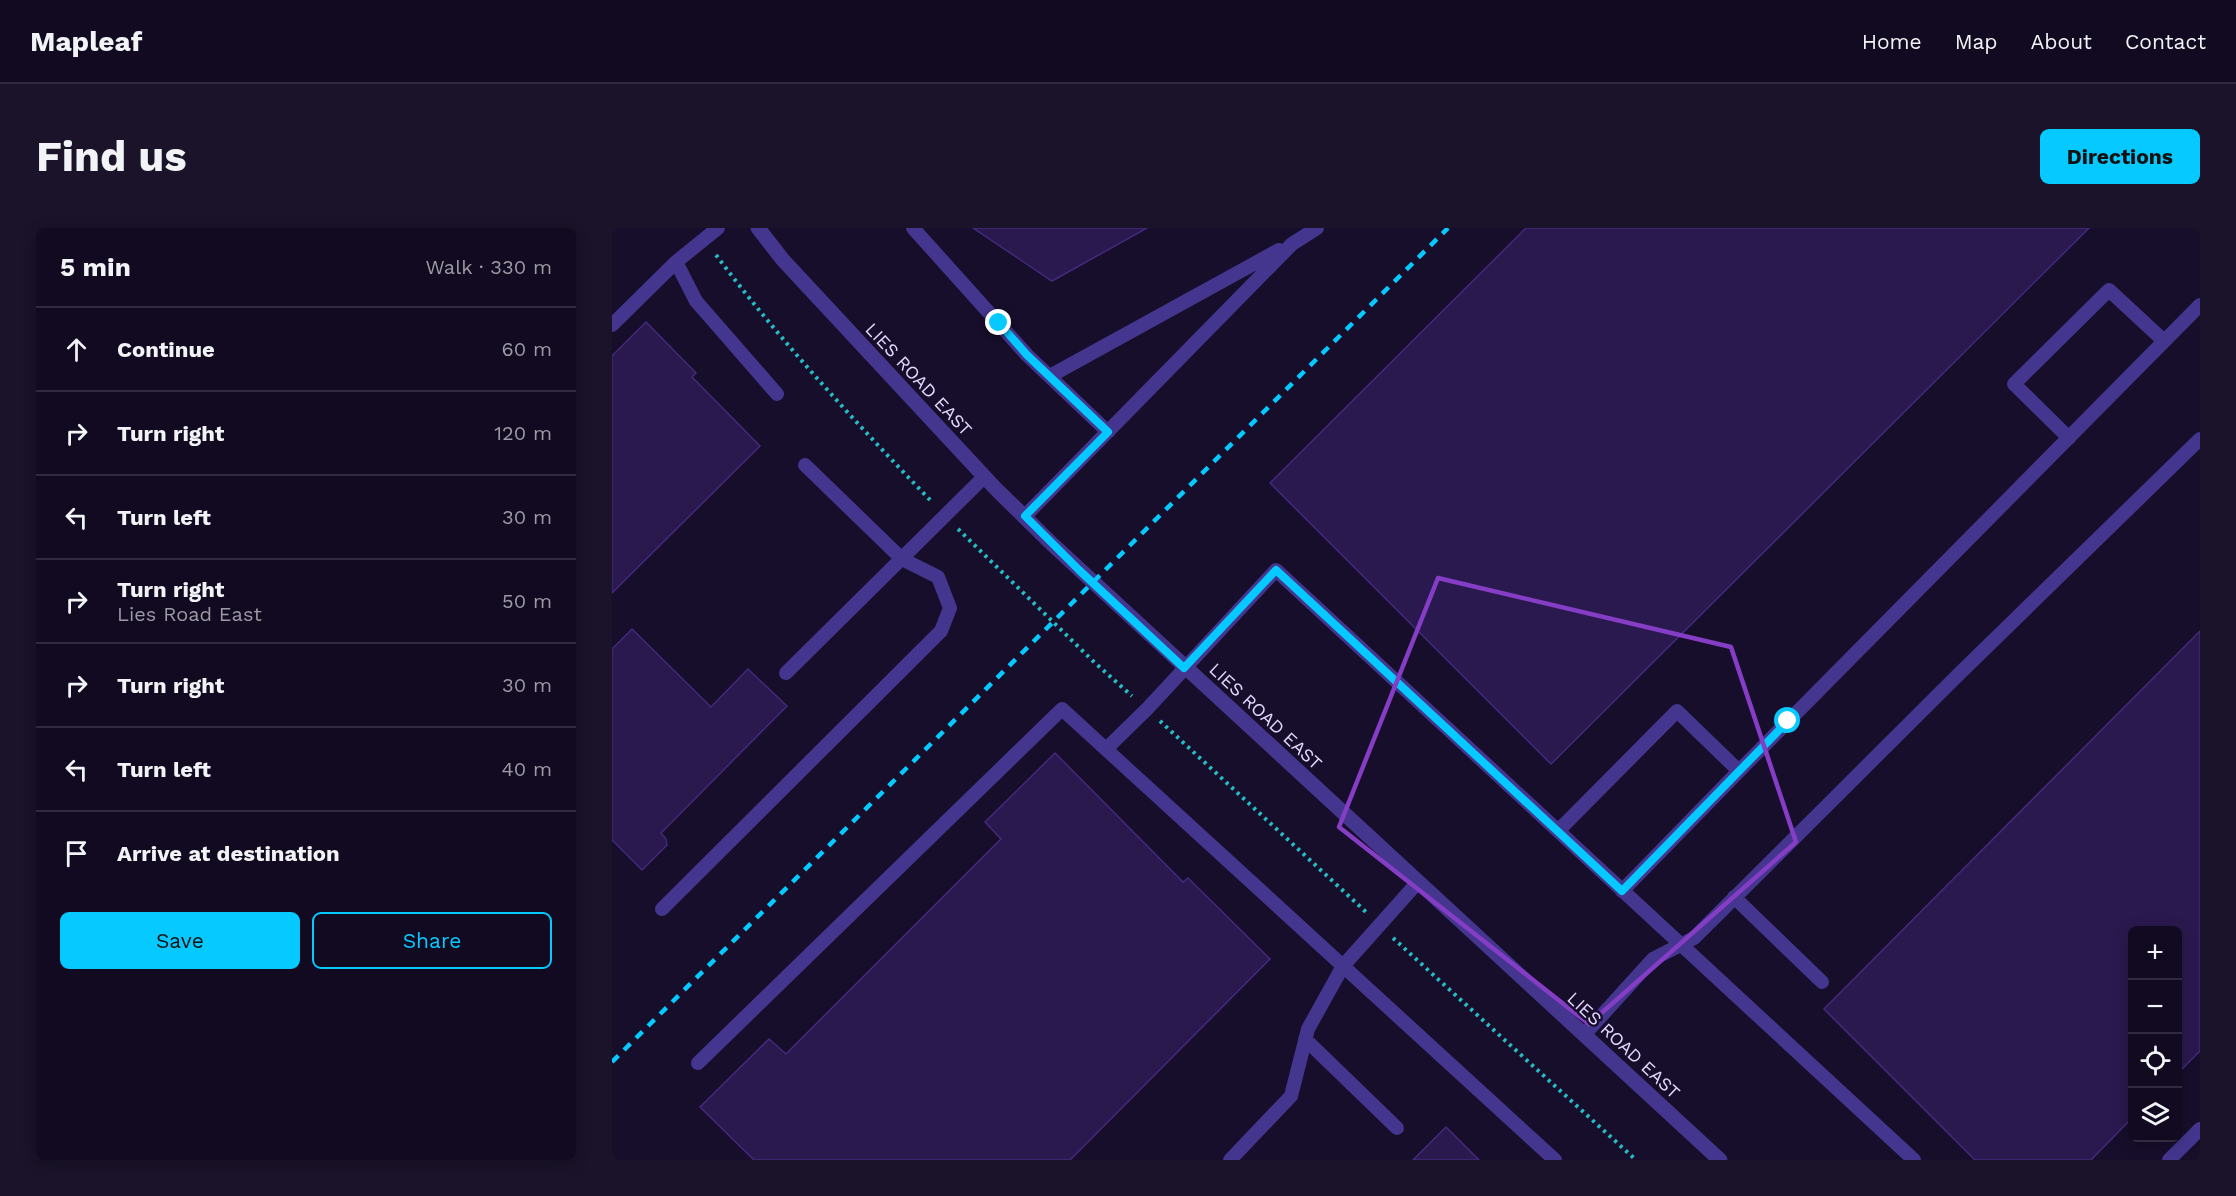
<!DOCTYPE html>
<meta charset="utf-8">
<style>
:root{--surface:#110a20;--page:#1a1329;--text:#f1f3f6;--muted:#9c9aa5;--line:#302b3e;--accent:#05c9ff}
body{margin:0;font-family:"Work Sans",sans-serif;background:var(--page);color:var(--text)}
.controls{position:absolute;right:18px;bottom:18px;display:grid;overflow:hidden;border-radius:9px;box-shadow:0 3px 15px #0003}
.controls button{width:54px;height:54px;display:grid;place-items:center;padding:0;border:0;border-bottom:2px solid var(--line);background:var(--surface);color:var(--text);font:30px sans-serif}
.stop{position:absolute;width:18px;height:18px;margin:-14px;border:4px solid #05c9ff;border-radius:50%;background:#fff}
.stop.end{background:#05c9ff;border-color:#fff;box-shadow:0 2px 6px #0008}
.list{margin:0;padding:0;list-style:none}
h2{display:flex;justify-content:space-between;align-items:center;height:78px;margin:0;padding:0 24px;font-size:26px}
h2 small{font-size:20px;font-weight:400;color:var(--muted)}
.list li{display:grid;grid-template-columns:39px 1fr auto;gap:18px;align-items:center;box-sizing:border-box;height:84px;padding:0 24px;border-top:2px solid var(--line)}
.list b{display:block;font-size:22px;white-space:nowrap}
.list p{margin:0;font-size:20px;white-space:nowrap;color:var(--muted)}
.list em{font-size:20px;font-style:normal;color:var(--muted)}
.actions{display:flex;gap:12px;padding:18px 24px}
.actions a{flex:1;padding:14px 0;border:2px solid var(--accent);border-radius:9px;text-align:center;font-size:21px;color:var(--accent)}
.actions .main{background:var(--accent);color:#111}
.icon{flex:none;width:33px;height:33px;fill:none;stroke:currentColor;stroke-width:2;stroke-linecap:round;stroke-linejoin:round}
.map{position:relative;flex:none;width:1588px;height:932px;overflow:hidden;border-radius:9px}
header{display:flex;align-items:center;gap:36px;box-sizing:border-box;height:84px;padding:0 30px;background:var(--surface);border-bottom:2px solid var(--line)}
header strong{font-size:28px}
nav{display:flex;gap:33px;margin-inline-start:auto;font-size:21px}
.intro{display:flex;align-items:center;justify-content:space-between;box-sizing:border-box;height:144px;padding:0 36px}
h1{margin:0;font-size:42px}
.button{padding:15px 27px;border-radius:9px;background:var(--accent);color:#111;font-size:21px;font-weight:700}
main{display:flex;gap:36px;padding:0 36px}
aside{flex:1;background:var(--surface);border-radius:9px;box-shadow:0 3px 15px #0003}
.map>svg:first-child{display:block}
.building{fill:#2a194e;stroke:#43297c;stroke-width:1.5}
.lines{fill:none;stroke-linecap:round;stroke-linejoin:round}
.path{stroke:#26bdc6;stroke-width:4;stroke-dasharray:3 4.5;stroke-linecap:butt}
.service{stroke:#44368e;stroke-width:14}
.minor{stroke:#44368e;stroke-width:15}
.rail{stroke:#05c9ff;stroke-width:4.5;stroke-dasharray:9 8;stroke-linecap:butt}
.route{stroke:#05c9ff;stroke-width:8}
.marked{fill:none;stroke:#853dc5;stroke-width:4.5;stroke-linejoin:round}
.labels{text-anchor:middle;dominant-baseline:central;stroke-width:5;stroke-linejoin:round;paint-order:stroke}
.street-label{font-size:18px;fill:#e2d9ff;stroke:#170e2b}
</style>
<header>
<strong>Mapleaf</strong>
<nav><a>Home</a><a>Map</a><a>About</a><a>Contact</a></nav>
</header>
<div class="intro"><h1>Find us</h1><a class="button">Directions</a></div>
<main>
<aside>
<h2>5 min<small>Walk · 330 m</small></h2>
<ul class="list">
<li><svg class="icon" aria-label="ahead" viewBox="0 0 24 24"><path d="M12 20V5M6 11l6-6 6 6"/></svg><div><b>Continue</b></div><em>60 m</em></li>
<li><svg class="icon" aria-label="right" viewBox="0 0 24 24"><path d="M7 20v-9h11M14 6l5 5-5 5"/></svg><div><b>Turn right</b></div><em>120 m</em></li>
<li><svg class="icon" aria-label="left" viewBox="0 0 24 24"><path d="M17 20v-9H6M10 6l-5 5 5 5"/></svg><div><b>Turn left</b></div><em>30 m</em></li>
<li><svg class="icon" aria-label="right" viewBox="0 0 24 24"><path d="M7 20v-9h11M14 6l5 5-5 5"/></svg><div><b>Turn right</b><p>Lies Road East</p></div><em>50 m</em></li>
<li><svg class="icon" aria-label="right" viewBox="0 0 24 24"><path d="M7 20v-9h11M14 6l5 5-5 5"/></svg><div><b>Turn right</b></div><em>30 m</em></li>
<li><svg class="icon" aria-label="left" viewBox="0 0 24 24"><path d="M17 20v-9H6M10 6l-5 5 5 5"/></svg><div><b>Turn left</b></div><em>40 m</em></li>
<li><svg class="icon" aria-label="arrive" viewBox="0 0 24 24"><path d="M6 21V4h12l-3 4 3 4H6"/></svg><div><b>Arrive at destination</b></div></li>
</ul>
<div class="actions"><a class="main">Save</a><a>Share</a></div>
</aside>
<div class="map">
<svg width="1588" height="932" viewBox="0 0 1588 932">
<rect width="100%" height="100%" fill="#170e2b"/>
<!-- building -->
<path class="building" d="M361,0H535L440,53Z
M914,0H1477L939,536L658,255Z
M34,94L84,145L80,149L148,218L0,365V128Z
M20,401L99,479L136,441L175,478L49,605L54,611L55,617L30,642L0,612V421Z
M1588,403V823L1566,845V702H1520V890L1479,932H1363L1212,781Z
M443,525L571,654L576,650L658,731L458,932H142L88,879L157,811L174,826L389,611L373,594Z
M834,899L867,932H801Z"/>
<g class="lines">
<!-- path -->
<path class="path" d="M104,27C170,115 244,195 320,274
M346,301L481,433L520,468
M548,493L754,684
M781,710L1024,932"/>
<!-- service -->
<path class="service" d="M301,0L415,127L496,204
M64,34L84,73L165,166
M0,97L64,34L106,0
M438,148L667,22
M1457,210L1402,156L1497,62L1552,113
M413,288L680,16L705,0
M174,445L372,249
M494,521L535,481L664,342L1302,932
M1127,543L1588,77
M946,603L1065,483L1127,543L1010,663
M1122,669L1210,754
M50,681L329,403L338,380L326,349L290,331L193,237
M972,807L1041,731L1082,710L1347,446L1588,211
M693,811L785,900
M86,835L450,481L943,932
M618,932L679,868L696,801L731,738L806,654
M1557,932L1588,901"/>
<!-- minor -->
<path class="minor" d="M146,0L171,32L383,260L440,316L1108,932"/>
<!-- rail -->
<path class="rail" d="M0,834L836,0"/>
</g>
<g class="lines">
<!-- route -->
<path class="route" d="M387,95L415,127L496,204L413,288L467,342L572,440L664,342L1010,663L1176,493"/>
</g>
<!-- marked area -->
<path class="marked" d="M826,350L1119,419L1184,614L977,796L727,599Z"/>
<g class="labels">
<!-- street labels -->
<g class="street-label">
<text transform="translate(307 151) rotate(47)">LIES ROAD EAST</text>
<text transform="translate(654 488) rotate(43)">LIES ROAD EAST</text>
<text transform="translate(1012 817) rotate(43)">LIES ROAD EAST</text>
</g>
</g>
</svg>
<div class="controls">
<button>+</button>
<button>−</button>
<button><svg class="icon" aria-label="locate" viewBox="0 0 24 24"><circle cx="12" cy="12" r="6"/><path d="M12 2v4M12 18v4M2 12h4M18 12h4"/></svg></button>
<button><svg class="icon" aria-label="layers" viewBox="0 0 24 24"><path d="M12 4l9 5-9 5-9-5zM3 14l9 5 9-5"/></svg></button>
</div>
<div class="stop" style="left:1176px;top:493px"></div>
<div class="stop end" style="left:387px;top:95px"></div>
</div>
</main>
